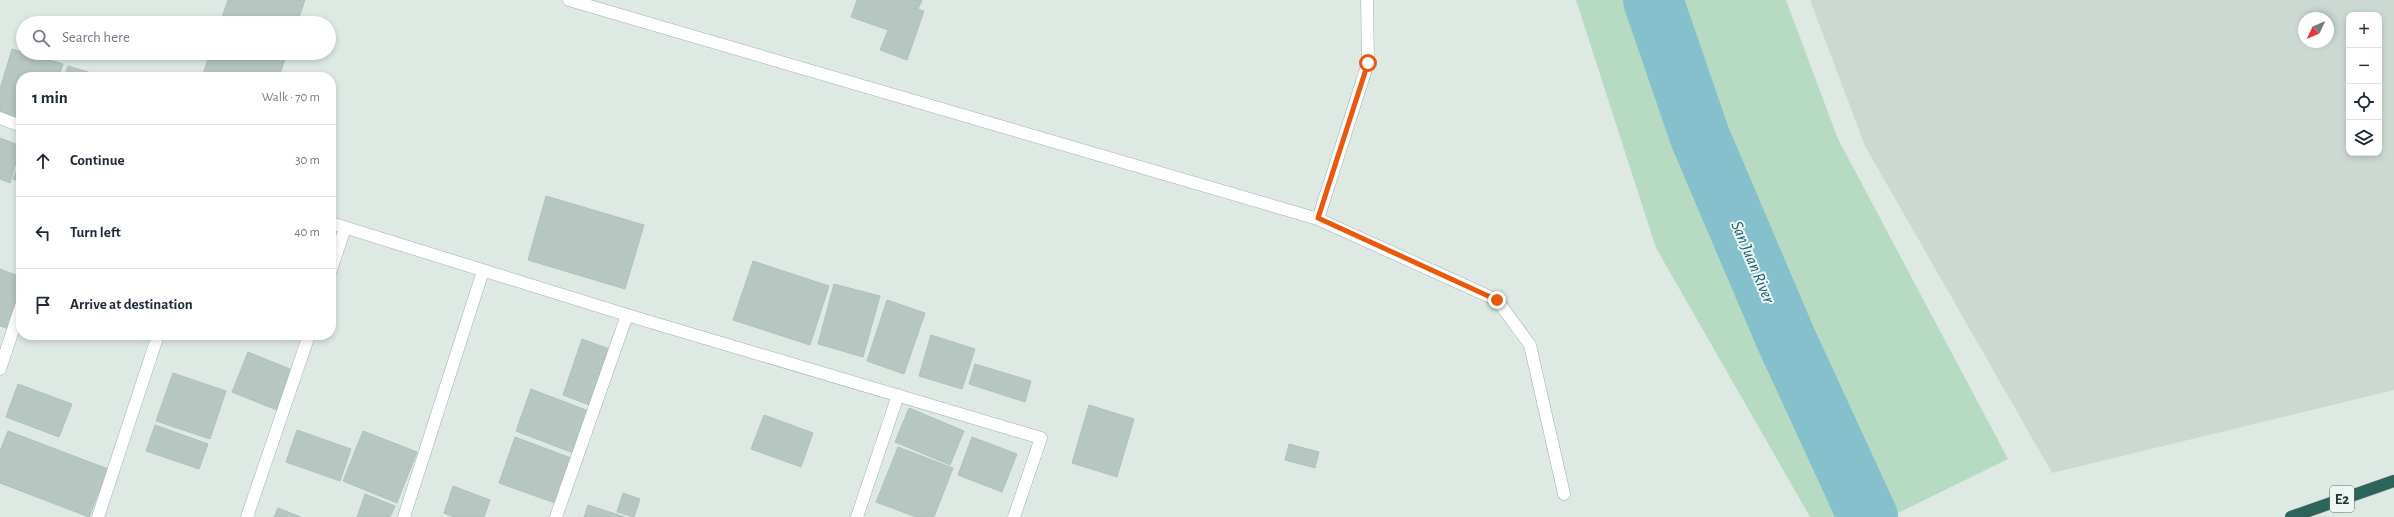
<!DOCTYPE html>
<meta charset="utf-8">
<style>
:root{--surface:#fff;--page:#f6f6f7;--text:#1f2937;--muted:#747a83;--line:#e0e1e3}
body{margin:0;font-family:"Alegreya Sans",sans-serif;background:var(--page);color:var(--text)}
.controls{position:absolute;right:12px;top:12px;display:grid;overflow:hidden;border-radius:8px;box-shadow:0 2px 6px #0003}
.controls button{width:36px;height:36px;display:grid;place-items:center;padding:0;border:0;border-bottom:1px solid var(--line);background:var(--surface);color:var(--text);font:20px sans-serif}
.compass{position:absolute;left:2298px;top:12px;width:36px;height:36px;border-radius:50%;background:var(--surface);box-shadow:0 2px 6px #0003;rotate:226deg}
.stop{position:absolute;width:12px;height:12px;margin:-9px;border:3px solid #ea580c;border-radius:50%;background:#fff}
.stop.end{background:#ea580c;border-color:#fff;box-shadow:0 1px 4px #0008}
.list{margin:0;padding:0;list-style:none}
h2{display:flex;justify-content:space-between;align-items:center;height:52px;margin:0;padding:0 16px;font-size:17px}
h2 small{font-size:13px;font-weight:400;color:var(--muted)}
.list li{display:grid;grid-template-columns:26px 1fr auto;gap:12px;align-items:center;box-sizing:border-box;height:72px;padding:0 16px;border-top:1px solid var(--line)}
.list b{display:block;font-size:15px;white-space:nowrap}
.list em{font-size:13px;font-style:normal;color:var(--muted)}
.icon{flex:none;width:22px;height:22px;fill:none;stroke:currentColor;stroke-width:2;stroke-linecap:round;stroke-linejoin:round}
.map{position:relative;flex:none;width:2394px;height:517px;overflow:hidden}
.search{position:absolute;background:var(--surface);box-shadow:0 2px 6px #0003;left:16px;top:16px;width:320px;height:44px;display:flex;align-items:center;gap:10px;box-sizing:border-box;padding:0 14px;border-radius:22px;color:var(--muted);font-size:15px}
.panel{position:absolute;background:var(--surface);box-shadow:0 2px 6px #0003;left:16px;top:72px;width:320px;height:268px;border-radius:16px}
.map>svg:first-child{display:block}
.built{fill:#ccd9d3;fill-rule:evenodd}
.green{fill:#b7dac2}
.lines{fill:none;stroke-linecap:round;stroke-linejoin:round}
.river{stroke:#86c0cd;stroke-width:60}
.building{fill:#b6c6c0;stroke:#b0c2bb}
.minor-casing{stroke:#a1b0ab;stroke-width:13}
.highway-casing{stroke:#bcc3c2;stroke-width:13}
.minor{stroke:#fff;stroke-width:12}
.highway{stroke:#2d635a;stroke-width:12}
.route{stroke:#ea580c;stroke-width:5}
.labels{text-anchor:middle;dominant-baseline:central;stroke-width:4;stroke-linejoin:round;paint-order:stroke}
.shield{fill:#eef6f2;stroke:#5e716c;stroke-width:1}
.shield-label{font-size:15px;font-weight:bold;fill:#203832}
.water-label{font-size:17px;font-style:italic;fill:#1c6071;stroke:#eef6f2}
</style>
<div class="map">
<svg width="2394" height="517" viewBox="0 0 2394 517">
<rect width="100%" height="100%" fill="#dee9e4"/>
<!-- built -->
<path class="built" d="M1810,0H2394V390L2052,473L1865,146ZM2349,15H2379V153H2349ZM2304,18H2328V42H2304Z"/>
<!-- green -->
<path class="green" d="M1576,0H1786L1838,139L2008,459L1890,517H1810L1656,248Z"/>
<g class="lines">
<!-- river -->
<path class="river" d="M1653,0L1700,137L1786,339L1868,517"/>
</g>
<!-- building -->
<path class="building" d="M228,0H305L297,23H220Z
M857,0H922L918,9L924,11L907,60L880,50L888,30L851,17Z
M12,49L63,64L59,77H21V124L0,118V89Z
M210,53H287L279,77H202Z
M68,66L105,77H64Z
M0,138L21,146L10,183L0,179Z
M21,159V182L13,179Z
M546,196L644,225L625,289L528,260Z
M753,261L829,286L810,345L733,320Z
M0,269L21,277V301L12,330L0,326Z
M834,284L880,296L863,357L818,344Z
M887,300L925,313L904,374L867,361Z
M931,335L975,349L962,389L919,376Z
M582,339L612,350L592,406L563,395Z
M248,352L295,371L279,411L232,392Z
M975,364L1031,381L1025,402L969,384Z
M173,373L226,391L210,439L156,421Z
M18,384L72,404L59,437L6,417Z
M531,389L591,412L576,454L516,431Z
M1089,405L1134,419L1117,477L1072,463Z
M909,408L964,431L950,465L895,442Z
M764,415L813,433L801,467L751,449Z
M155,425L208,444L199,469L146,451Z
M297,430L351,449L340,481L286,462Z
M8,431L108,469L89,517L0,483V451Z
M363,431L417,452L397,503L343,481Z
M515,437L571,458L555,503L499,483Z
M972,437L1017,454L1002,492L958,475Z
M1289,444L1319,452L1315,468L1285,460Z
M898,447L953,468L934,517H916L876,502Z
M453,486L490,500L484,517H454L444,513Z
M623,493L640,499L634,517L617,512Z
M365,494L395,506L390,517H357Z
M588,505L625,517H584Z
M278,508L301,517H274Z"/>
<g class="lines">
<!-- minor casing -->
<g class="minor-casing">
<path id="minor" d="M569,0L1318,219L1497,300L1530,345L1564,494
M0,118L21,126
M1318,219L1368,63L1367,0
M331,223L627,315L1041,438L1014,517
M331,270L345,228
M0,369L21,306
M98,517L158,335
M247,517L309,335
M404,517L483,271
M556,517L627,315
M857,517L898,395"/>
</g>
<!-- highway casing -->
<g class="highway-casing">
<path id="highway" d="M2291,517L2394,481"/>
</g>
<!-- minor -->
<use href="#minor" class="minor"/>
<!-- highway -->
<use href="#highway" class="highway"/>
</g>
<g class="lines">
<!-- route -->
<path class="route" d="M1368,63L1318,218L1497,300"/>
</g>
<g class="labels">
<!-- shield labels -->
<rect class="shield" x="2330" y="486" width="24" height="26" rx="3"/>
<g class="shield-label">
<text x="2342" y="499">E2</text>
</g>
<!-- water labels -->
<g class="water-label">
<text transform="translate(1753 262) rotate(67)">San Juan River</text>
</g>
</g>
</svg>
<div class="controls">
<button>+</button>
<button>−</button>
<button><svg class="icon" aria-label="locate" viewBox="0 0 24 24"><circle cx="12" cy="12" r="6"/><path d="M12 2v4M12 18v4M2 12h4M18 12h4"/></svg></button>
<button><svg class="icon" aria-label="layers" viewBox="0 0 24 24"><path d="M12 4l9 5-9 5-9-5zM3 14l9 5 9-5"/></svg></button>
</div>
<svg class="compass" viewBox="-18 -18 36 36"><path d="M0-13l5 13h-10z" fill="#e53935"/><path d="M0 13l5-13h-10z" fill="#747a83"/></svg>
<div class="stop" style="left:1368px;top:63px"></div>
<div class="stop end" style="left:1497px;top:300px"></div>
<div class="search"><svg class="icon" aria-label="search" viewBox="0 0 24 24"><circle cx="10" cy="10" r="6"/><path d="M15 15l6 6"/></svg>Search here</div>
<section class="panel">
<h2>1 min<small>Walk · 70 m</small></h2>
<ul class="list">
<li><svg class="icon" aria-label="ahead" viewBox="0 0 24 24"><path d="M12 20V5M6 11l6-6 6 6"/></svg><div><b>Continue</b></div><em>30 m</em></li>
<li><svg class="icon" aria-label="left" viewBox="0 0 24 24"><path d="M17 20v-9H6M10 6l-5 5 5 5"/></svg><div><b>Turn left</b></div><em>40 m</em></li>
<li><svg class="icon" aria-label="arrive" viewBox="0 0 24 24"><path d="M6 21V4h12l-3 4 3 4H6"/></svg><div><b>Arrive at destination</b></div></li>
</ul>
</section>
</div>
